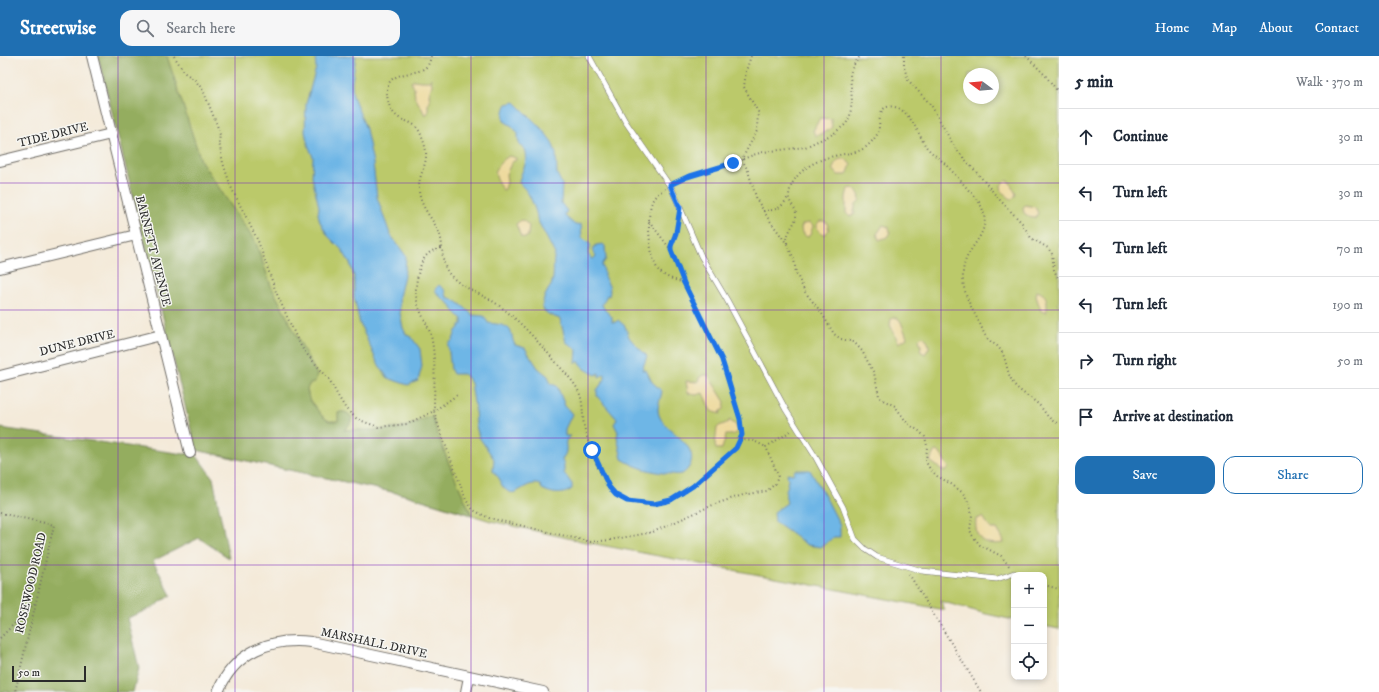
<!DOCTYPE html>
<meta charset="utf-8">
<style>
:root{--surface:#fff;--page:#f6f6f7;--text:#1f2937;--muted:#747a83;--line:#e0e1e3;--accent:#1f6fb2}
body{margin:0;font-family:"IM FELL DW Pica",serif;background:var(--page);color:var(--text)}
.controls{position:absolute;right:12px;bottom:12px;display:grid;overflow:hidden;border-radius:8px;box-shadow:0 2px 6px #0003}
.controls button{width:36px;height:36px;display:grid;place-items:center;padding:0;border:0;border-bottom:1px solid var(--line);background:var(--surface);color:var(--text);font:20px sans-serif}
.compass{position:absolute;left:963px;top:12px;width:36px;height:36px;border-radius:50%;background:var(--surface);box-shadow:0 2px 6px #0003;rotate:286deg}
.scale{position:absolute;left:12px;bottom:10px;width:74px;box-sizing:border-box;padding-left:4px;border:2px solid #2b2b2b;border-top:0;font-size:11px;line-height:14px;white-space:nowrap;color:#2b2b2b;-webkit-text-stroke:3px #f6f6f2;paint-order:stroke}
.stop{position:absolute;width:12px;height:12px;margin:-9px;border:3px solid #1a73e8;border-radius:50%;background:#fff}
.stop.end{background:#1a73e8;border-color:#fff;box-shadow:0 1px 4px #0008}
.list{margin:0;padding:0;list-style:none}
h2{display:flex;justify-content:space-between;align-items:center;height:52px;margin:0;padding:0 16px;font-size:17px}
h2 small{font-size:13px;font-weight:400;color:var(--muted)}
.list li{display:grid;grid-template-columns:26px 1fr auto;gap:12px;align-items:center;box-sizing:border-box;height:56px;padding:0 16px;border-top:1px solid var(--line)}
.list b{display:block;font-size:15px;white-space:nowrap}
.list em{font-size:13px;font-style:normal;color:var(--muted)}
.actions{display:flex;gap:8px;padding:12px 16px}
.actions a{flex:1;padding:9px 0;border:1px solid var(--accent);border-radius:12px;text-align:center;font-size:14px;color:var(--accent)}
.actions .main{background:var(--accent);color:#fff}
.icon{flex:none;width:22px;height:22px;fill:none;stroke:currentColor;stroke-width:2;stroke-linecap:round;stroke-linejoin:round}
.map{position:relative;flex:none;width:1059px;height:636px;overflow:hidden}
header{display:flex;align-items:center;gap:24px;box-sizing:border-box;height:56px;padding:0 20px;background:var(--accent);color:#fff}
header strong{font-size:19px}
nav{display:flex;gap:22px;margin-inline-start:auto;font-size:14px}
.search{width:280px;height:36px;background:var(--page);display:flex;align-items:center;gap:10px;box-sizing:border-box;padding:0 14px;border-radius:12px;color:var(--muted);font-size:15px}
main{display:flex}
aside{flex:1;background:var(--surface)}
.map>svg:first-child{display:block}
.green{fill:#bbc96b;stroke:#737a4b;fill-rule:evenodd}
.forest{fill:#94ad5f;stroke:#606c45}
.sand{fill:#eeda9e;stroke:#8c8264}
.water{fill:#6eb6e6;stroke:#4c7088}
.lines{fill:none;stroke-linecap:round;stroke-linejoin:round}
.lane-casing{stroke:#716e68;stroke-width:6}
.street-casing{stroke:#716e68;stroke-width:12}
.path{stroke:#716e68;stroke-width:2;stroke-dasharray:1 3;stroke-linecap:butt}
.lane{stroke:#fff;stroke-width:5}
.street{stroke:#fff;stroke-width:10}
.route{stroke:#1a73e8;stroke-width:5}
.grid{fill:none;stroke:#7b2cbf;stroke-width:1;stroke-opacity:0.55}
.labels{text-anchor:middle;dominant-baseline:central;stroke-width:3;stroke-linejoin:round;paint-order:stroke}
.street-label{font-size:12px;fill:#2b2b2b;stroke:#f6f6f2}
</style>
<header>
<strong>Streetwise</strong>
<div class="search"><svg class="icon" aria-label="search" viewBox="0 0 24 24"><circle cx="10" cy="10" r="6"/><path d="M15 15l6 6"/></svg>Search here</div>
<nav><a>Home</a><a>Map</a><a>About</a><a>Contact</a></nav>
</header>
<main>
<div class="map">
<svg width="1059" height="636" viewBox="0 0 1059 636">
<rect width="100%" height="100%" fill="#f6f6f2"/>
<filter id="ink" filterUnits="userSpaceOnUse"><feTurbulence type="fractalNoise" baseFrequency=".025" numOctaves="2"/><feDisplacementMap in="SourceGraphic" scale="8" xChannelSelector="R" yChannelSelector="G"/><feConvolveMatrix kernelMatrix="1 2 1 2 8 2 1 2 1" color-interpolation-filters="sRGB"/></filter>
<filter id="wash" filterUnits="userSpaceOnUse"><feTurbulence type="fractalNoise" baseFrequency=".012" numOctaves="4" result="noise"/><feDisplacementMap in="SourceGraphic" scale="16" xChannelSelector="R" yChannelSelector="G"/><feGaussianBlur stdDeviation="0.9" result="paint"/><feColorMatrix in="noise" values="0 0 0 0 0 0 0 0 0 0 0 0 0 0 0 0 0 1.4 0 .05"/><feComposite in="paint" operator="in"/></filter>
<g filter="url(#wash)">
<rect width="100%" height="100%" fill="#f4ead9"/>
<!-- green -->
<path class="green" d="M103,0H1059V573L1044,570V519H1014V564L986,558L940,545L945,554L590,487L491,465L406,439L201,395ZM969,18H993V42H969Z"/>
<!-- forest -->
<path class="forest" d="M98,0H167L201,105L256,187L271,230L317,319L315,326L309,329L307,333L309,343L322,360L329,365H338V357C343,354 349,357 352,362L350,368L344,374C364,374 384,375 403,371C414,369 422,362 432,360C442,394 457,427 472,459L406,439L196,394Z
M0,372L184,398L194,396L213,422L229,502L199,482L153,505L171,539L152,552L127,562L139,612L133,636H0Z"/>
<!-- sand -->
<path class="sand" d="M431,22L432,29L429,38L430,46L428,47V57L425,59L421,51L415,42L414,32L411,26L413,24L422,25H430Z
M820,62L832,63L831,65L832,71L827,75L816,80L813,75Z
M509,100L516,102V104L512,106L506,118L507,126L505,133L503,134C501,131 498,128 497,123C492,113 501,105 509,100Z
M841,103H846L851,109L847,119H838L833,113C834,108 836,104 841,103Z
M1005,125H1009L1016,138L1014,142L1011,143L1002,136L1001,129Z
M853,132L859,138L860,144L856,148L854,156L855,158L849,160L846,157V141L848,133Z
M1025,149L1035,151L1038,157L1036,161L1031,162L1024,157L1023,152Z
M521,164L524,165L529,170L528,179L526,182L521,181L516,168Z
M820,165H824L827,167L829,174L825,178H821L817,172V168Z
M810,167L813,170L810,179L807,181L802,177L801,172L803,168Z
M883,169L889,171L890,176L887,181L879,184L877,178Z
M1037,235C1048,239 1047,244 1047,255L1046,256L1041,255L1036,240Z
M893,261L898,262L901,266L906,279L907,282L899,287L890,269L891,263Z
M923,280C927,283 929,288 929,292L925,298L920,295L921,290L919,283L921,281Z
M703,319H708L725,346L724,353L720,356L721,358L711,355L703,337L696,339L688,337L686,325L698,326L699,322Z
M729,364L736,369L737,377L730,379H726L722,393H716L715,389L717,372L719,370L729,366Z
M936,395L940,397L949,412L945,416L930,405L934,396Z
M983,461L991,473H997L1003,483L1004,487C984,490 974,484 976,463Z"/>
<!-- water -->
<path class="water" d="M315,0H356L352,27L353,40L366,73L373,107L377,141L390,178L406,200L405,215L399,241L400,257L403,272L406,278L412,282L420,293L422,310L418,325L408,329L390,323L387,321L377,306L360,268L354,241V221L350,207L342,194L328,180L320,166L318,158L319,151L312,121L313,101L308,89L305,76L306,48L316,12Z
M515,46L543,74L552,86L556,97L557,118L562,128L561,147L567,155L565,158V160L575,169L581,168L582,182L589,187L591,190L588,196L589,200L593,203L596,200L592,195L596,189L603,188L605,190L606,203L602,209C604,213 604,216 604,220C607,228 612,230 609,240L607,239L602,249L605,254L612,261V266H616L618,264L625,270L629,281L633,286L647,300L642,314H646L652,326L662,335C661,343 656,351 659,359C664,375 702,389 689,411C684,419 680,419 671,418C653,416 638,413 622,403L617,381L618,376L614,368L617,363L597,340V334L605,323V318L599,321V317L596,319C590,316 581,312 579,305L576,308L577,293L566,286L560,263C541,256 538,253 548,234C550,231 552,229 552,226C555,217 552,206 555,198L537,163C538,159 530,139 527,136C525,132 521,130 519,126C521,114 530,105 525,93C518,90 518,84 518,77L512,70L504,65C503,60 504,52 507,48Z
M439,229L445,234L447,241C457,244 466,252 472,259L484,260L488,267C495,268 508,268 511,276C513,281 512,284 515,289L525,292L538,312L548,320L551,328L557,330L565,350L572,358L565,373V380H570C563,386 567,388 566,395C566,398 563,401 562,404L564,409V417L572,428V433C563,440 551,438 542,433L540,429C525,423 516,445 505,433C501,430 501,426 499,422C497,419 494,418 493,414L494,403L479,381L476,370L475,353L471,327L464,318H453L451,314L448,288L453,284L456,275L462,268V263C459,260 456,257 453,254C452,252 451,250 450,248C445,244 437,240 435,233Z
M795,414H810L826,442L840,469V481H834L821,491L807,489L775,466L774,456L787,447C785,440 785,435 788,429L787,428L788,423L787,417L793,418Z"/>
</g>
<g filter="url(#ink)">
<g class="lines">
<!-- lane casing -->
<g class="lane-casing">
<path id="lane" d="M589,0L625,65L672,133L701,200L727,244L786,354L815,400L843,451L855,483L865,493L877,501L922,515L997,523L1006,520L1014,517"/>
</g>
<!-- street casing -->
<g class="street-casing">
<path id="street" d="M92,0L190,397
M0,105L111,78
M0,212L136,179
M0,320L161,279
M218,636C234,596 271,581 311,586L543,636
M466,636L469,621"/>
</g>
<!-- path -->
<path class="path" d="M174,0L185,17L195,24L203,34L217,69L220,79L219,86L223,107L231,131L258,185L276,236L298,285L304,295L329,323L338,340L346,353L357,363L378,371L407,368L434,355L437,366L466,444L473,454L489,462L591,486L610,484L653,476L715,448L743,439L767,435L775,428L778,421L777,417L766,391L788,377L791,374
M431,0C430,5 429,9 425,12C414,20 387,14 387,36C387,46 391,58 401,63C405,65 410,66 414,69C419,72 422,81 424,87C431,108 418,115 419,134C420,152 434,163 440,179C444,191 440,204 448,216C456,229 481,238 494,246C518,262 536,284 555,305C562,314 571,322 577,332C584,344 582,357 584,370C588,388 604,435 622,443C635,448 653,451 667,446C686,440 719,407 736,392L740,384L754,385L766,391
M751,0L746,15L744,31L758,56L757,75L742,103L748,115L757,144L768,162L787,188L794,203L796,217L805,236L821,256L834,278L841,283L854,286L862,295L874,317L879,340L881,343L895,350L908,368L919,375L925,381L927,390L926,406L930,413L937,420L951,428L963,437L970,449L972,459L970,474L972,479L980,489L1001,500L1010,511
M904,0V11L908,24L931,49L955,92L985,126L997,141L1022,167L1031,182L1048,192L1052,198L1054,214L1059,224
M1026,0L1045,19L1059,37
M675,126L687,121L723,111L753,99L763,96L805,91L833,78L846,68L850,60L852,45L850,18L853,10L860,0
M665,133C660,136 654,140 652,146C646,160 649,203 659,215C666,222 676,224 684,227L722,304L740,363L742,374L740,384
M763,155C777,154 781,153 788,141
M649,165L671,194V190L678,166
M787,187C786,174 797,168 796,158C796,151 788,147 789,139C791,117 815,104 834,100C846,97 856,98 866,91C871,87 875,82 878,77C881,67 876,47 895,51C910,55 918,77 925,89C930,97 940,102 947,110C958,121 968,134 979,146C998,179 963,188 963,218C962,236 971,251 979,266C982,271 983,277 987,282C990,286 996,288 999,292C1006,300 1006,313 1011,323C1016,335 1030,340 1039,349C1044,354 1047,361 1053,365C1055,366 1057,367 1059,367
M441,192C424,195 420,208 417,223C416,230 415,237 417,245C420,259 430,270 432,285C436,308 434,332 434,355L457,339
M671,194L684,227
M0,457L54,469L15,636
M909,518L981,636
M1044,529L1059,533
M0,582L36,546"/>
<!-- lane -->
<use href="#lane" class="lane"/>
<!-- street -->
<use href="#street" class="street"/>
</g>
</g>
<g class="lines" filter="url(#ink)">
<!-- route -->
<path class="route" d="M592,394L609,431L616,439L627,445L654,448L671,444L693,430L736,392L742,379L740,363L722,304L684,227L671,194V190L676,177L680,152L670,129L687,121L733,107"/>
</g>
<!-- grid -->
<path class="grid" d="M118,0V636M235,0V636M353,0V636M471,0V636M588,0V636M706,0V636M824,0V636M941,0V636M0,127H1059M0,254H1059M0,382H1059M0,509H1059"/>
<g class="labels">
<!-- street labels -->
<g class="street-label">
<text transform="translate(53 79) rotate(-14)">TIDE DRIVE</text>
<text transform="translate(153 195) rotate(76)">BARNETT AVENUE</text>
<text transform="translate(77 287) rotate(-14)">DUNE DRIVE</text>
<text transform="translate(31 527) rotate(-77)">ROSEWOOD ROAD</text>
<text transform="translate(374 587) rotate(12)">MARSHALL DRIVE</text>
</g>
</g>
</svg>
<div class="controls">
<button>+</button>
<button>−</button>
<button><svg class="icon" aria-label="locate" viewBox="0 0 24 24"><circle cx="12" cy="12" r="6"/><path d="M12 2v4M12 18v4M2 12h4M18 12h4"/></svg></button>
</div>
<svg class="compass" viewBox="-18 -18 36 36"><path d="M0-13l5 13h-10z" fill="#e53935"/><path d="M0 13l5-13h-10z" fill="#747a83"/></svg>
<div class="scale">50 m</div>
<div class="stop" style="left:592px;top:394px"></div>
<div class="stop end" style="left:733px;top:107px"></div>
</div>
<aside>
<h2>5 min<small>Walk · 370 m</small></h2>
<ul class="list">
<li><svg class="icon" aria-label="ahead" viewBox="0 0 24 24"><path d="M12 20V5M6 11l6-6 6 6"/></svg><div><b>Continue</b></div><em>30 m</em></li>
<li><svg class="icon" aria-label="left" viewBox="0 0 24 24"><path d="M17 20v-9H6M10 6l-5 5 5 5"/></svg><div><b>Turn left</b></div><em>30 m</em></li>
<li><svg class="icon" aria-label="left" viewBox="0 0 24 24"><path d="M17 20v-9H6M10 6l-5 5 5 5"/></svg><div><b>Turn left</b></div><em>70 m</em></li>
<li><svg class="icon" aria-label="left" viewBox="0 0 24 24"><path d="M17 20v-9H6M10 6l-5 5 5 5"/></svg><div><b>Turn left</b></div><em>190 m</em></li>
<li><svg class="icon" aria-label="right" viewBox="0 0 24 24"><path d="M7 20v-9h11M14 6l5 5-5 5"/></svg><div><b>Turn right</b></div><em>50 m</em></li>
<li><svg class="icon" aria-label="arrive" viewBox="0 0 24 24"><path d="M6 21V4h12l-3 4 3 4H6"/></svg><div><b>Arrive at destination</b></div></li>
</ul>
<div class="actions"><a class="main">Save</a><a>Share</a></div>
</aside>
</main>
